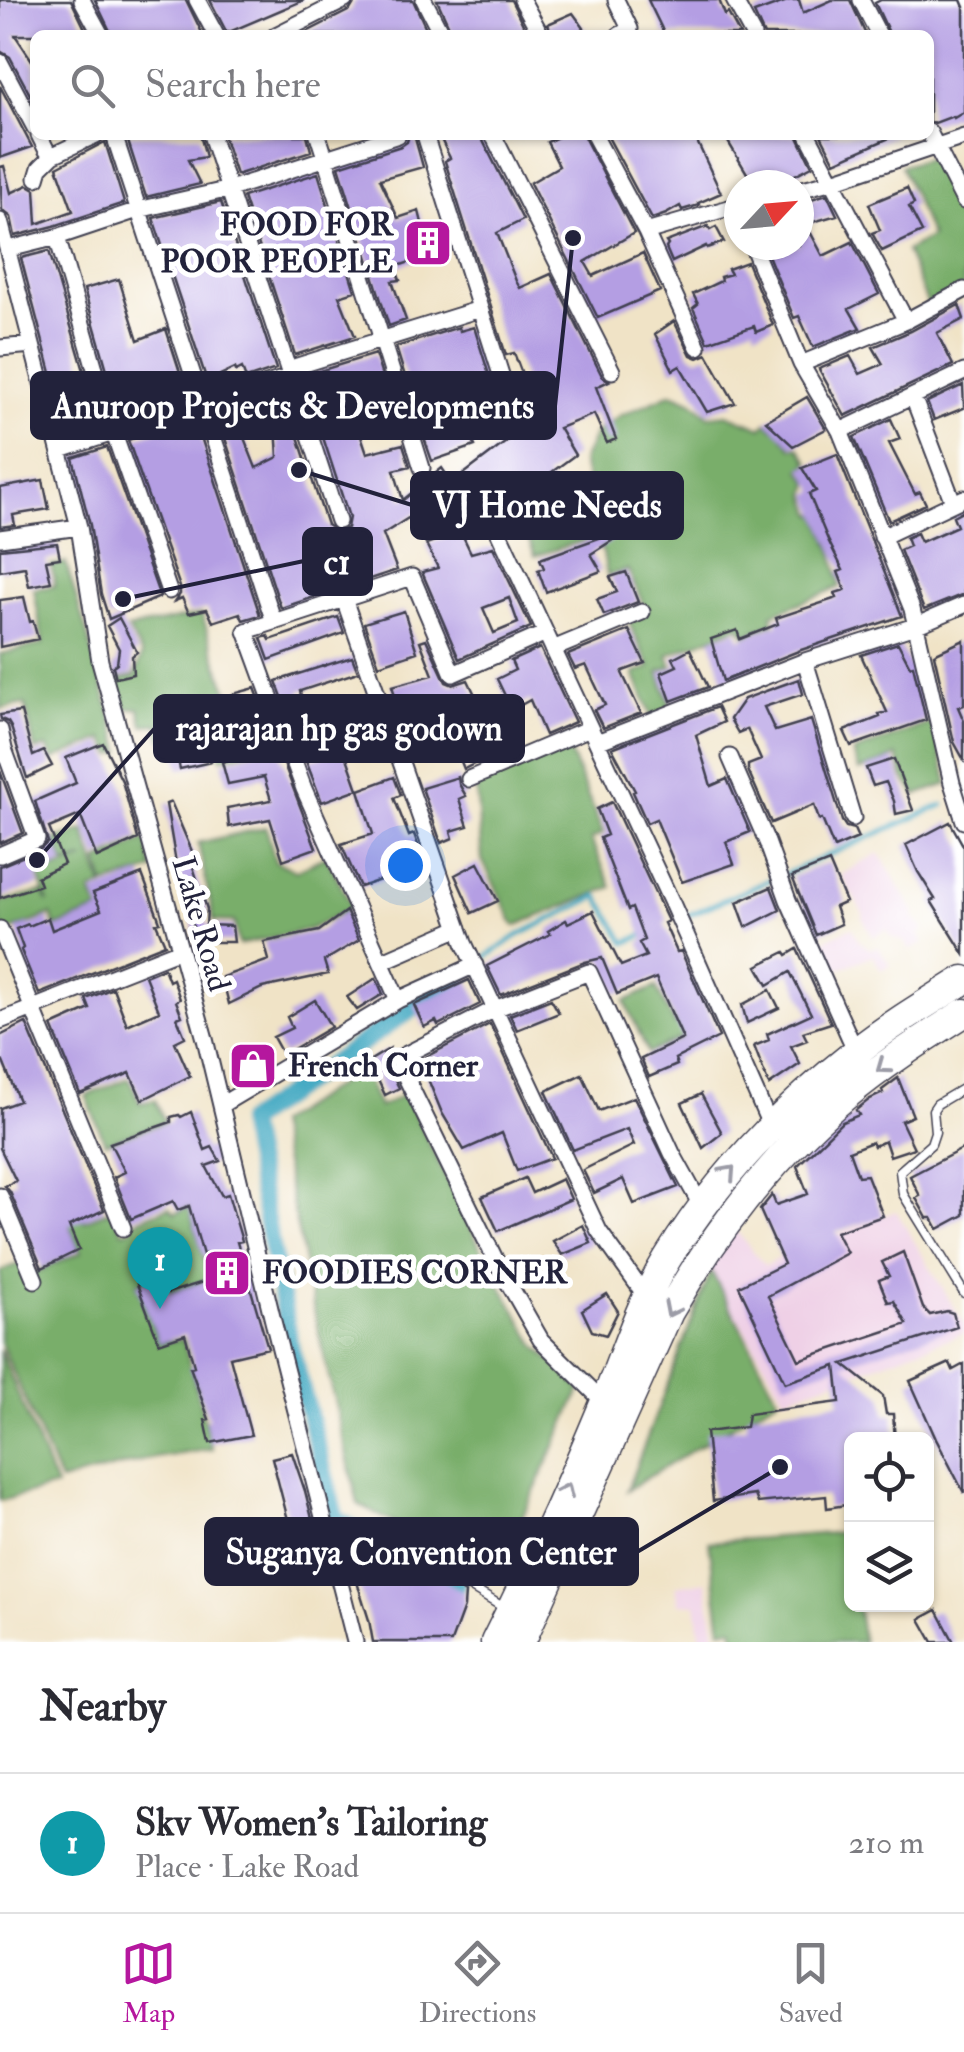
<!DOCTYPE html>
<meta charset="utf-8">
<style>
:root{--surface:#fff;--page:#f7f7f7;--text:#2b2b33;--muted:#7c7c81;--line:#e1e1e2;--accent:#b5179e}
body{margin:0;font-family:"IM FELL Double Pica",serif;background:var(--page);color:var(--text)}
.controls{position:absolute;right:30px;bottom:30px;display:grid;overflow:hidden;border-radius:15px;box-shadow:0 2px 8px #0004}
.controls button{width:90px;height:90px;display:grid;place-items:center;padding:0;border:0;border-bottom:2px solid var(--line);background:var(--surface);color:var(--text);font:50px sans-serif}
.compass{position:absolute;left:724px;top:170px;width:90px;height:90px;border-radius:50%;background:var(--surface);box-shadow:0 2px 8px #0004;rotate:64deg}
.you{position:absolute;left:405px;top:865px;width:35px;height:35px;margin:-25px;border:8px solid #fff;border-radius:50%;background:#1a73e8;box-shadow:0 0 0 15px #1a73e833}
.badge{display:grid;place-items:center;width:65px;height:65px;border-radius:50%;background:var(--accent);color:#fff;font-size:32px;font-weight:700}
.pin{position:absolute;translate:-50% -82px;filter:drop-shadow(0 2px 5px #0008)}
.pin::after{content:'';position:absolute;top:52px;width:35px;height:30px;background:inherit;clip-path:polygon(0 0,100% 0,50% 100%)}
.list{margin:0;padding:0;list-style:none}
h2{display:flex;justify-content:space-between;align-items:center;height:130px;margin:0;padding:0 40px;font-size:42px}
h2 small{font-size:32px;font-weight:400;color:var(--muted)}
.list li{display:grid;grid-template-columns:65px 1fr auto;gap:30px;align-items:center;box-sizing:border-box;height:140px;padding:0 40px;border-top:2px solid var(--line)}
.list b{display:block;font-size:38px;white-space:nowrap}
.list p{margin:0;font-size:32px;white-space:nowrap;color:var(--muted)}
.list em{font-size:32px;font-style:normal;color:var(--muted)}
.icon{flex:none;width:55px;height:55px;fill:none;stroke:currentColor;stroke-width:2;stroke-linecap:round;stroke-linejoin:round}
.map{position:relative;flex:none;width:964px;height:1642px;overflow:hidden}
.search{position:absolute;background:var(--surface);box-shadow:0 2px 8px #0004;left:30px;right:30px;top:30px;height:110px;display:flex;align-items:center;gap:25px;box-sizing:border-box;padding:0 35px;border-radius:15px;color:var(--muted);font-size:38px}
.sheet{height:270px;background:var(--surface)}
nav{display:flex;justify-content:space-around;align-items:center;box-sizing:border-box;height:140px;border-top:2px solid var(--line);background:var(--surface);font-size:28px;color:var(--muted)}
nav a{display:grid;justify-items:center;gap:5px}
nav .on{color:var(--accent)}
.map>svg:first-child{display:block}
.built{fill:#efd0e6}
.forest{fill:#79ae6b;stroke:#4e6853;stroke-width:2.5}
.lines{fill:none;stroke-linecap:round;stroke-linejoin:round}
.stream{stroke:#41a7c1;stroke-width:5}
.canal{stroke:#41a7c1;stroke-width:18}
.building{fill:#b49ee3;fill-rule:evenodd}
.service-casing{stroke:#413f50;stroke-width:11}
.minor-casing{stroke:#413f50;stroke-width:19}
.trunk-casing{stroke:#413f50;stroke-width:31}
.service{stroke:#fff;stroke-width:8}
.minor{stroke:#fff;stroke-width:15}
.trunk{stroke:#fff;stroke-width:28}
.oneway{stroke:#9c9ca7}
.labels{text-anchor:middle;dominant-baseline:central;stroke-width:10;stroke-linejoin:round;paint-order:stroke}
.poi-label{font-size:32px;font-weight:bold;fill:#22223b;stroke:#fff;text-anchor:start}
.street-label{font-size:32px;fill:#22223b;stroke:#fff}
.leader{fill:none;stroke:#22223b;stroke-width:4}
.callout-dot{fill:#22223b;stroke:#fff;stroke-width:4}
.callout{fill:#22223b;stroke:#22223b;stroke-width:4}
.callout-label{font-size:35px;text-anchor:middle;font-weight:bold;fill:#fff}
</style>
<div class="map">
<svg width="964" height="1642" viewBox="0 0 964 1642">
<rect width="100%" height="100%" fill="#fff"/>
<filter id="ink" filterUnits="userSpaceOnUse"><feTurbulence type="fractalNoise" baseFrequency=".01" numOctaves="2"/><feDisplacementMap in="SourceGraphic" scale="20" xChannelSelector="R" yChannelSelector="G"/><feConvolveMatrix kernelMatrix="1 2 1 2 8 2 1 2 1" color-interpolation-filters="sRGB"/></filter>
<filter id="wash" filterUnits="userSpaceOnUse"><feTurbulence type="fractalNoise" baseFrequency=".0048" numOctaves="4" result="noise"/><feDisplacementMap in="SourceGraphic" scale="40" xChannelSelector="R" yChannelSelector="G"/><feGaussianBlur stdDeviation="2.25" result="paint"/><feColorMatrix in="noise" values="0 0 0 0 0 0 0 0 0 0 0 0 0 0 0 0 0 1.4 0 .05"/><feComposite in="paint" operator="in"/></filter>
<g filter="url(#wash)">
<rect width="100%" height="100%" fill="#f0e3c6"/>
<!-- built -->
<path class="built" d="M879,853L915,913L913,916L918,924H921L924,930L919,934L924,943L910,950L905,942L891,937L887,929L873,937L862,917L864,915L841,875Z
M852,927L858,940L870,949L878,946L890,965L881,970L873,955L835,971L828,969L825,960L820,957L814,945Z
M896,1211L964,1324V1333L785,1398L705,1262L732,1226L765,1266L781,1257Z
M706,1581L716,1641L701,1642L696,1604L679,1603L676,1586Z"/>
<!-- forest -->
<path class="forest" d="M937,156L964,208V287L928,305L906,251L931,237L901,166Z
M672,393L692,401L709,416L727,414L762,428L766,423L781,434L792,448L799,447L809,462L801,470L810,483L807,495L814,515L817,514L819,518L834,556L840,587L772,614L773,623L746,635L739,626L668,655L672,666L659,672L672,710L652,718L634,674L650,667L629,623L647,613L628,570L607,575L603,553L593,538L535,556L525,530L555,517L565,493L588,488L582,461L595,433L619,416Z
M66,563L122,752L113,755L104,739L53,760L47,747L35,751L25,704L0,709V654L43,644L34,589L55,586L51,565Z
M202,614C212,646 221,679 236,709L233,716L252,750L221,758L214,744L175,750L162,738L159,724L143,725L139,708L126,709L116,680L135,676L142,655L128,629Z
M933,722L948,784L916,795L904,778L897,756L859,771L853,752Z
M566,743L603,833L591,840L612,887L515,926L482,860L476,787Z
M266,827L275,861L296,871L326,856L352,907L310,929L239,945L234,922L214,921L198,843Z
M84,830L103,886L91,892L99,910L55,927L51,915L4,933L0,923V902L43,892L48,903L39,875L86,859L65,864L55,840Z
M146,839L153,870L105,885L98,861Z
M656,987L674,1024L683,1026L686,1036L648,1053L625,1001Z
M362,1069L379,1107L405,1094L490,1267L537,1347L581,1389L495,1577L358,1504L316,1321L276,1124Z
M129,1078L140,1103L155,1100L165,1122L105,1143L86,1096Z
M73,1201L84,1221L112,1209L123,1232L133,1229L131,1223L169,1207L175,1213L189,1207L210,1279L170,1292L162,1276L137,1284L159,1343L183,1339L212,1449L149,1459L60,1482L0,1341V1271L24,1262L37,1272L81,1252L61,1207Z
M711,1271L778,1398L627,1490Z
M0,1350L56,1487L0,1501Z
M846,1532L851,1569L852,1604L857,1605L863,1642H736L733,1627L721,1629L709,1542Z"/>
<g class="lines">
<!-- stream -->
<path class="stream" d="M785,874L943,805
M684,917L772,879
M482,960L517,936L598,896L626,943L645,934"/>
<!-- canal -->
<path class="canal" d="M457,1585L336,1519L290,1342L247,1122L458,977"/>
</g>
<g id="blocks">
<!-- building -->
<path class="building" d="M0,0H71L88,35H15L35,65V104L10,57L0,51Z
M95,0H186L203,35H112Z
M210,0H304L227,33Z
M356,0H413L429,35H301L350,10Z
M437,0H511L528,35H453Z
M648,0H719L725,15L728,13L740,35H665Z
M790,0H799L803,13L832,0H850L866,35H764L754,13Z
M881,0H961L964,7V112L954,118L953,116L935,123L929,121V35H890L875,3Z
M573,13L589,35H552L548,24Z
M0,86L32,147L0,158Z
M126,135H200L206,157L188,160L200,184L146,197Z
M223,135H307L311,151L236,175Z
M409,135H414L423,167L380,179L398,218L419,211L424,231L442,225L449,249L395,267L400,280L392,281L406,320L389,326L339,166L401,146L407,142Z
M439,135H480L523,220L497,233L516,281L520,288L551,274L602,376L609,381L596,387L616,439L607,443L594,414L559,428L575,455L545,477L555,485L540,496L527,491L509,503L506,499L495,506H485L476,518L449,486L432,503L383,534L397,570L281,608L221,426L237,420L256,468L278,457L276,427L266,431L252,400L283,391L327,525L337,532L347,528L349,517L303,376L375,354L387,392L350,403L367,453L403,444L410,466L394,470L403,500L442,468L452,483L514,436L525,433L528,428V422L515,382L524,379L514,353L506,355L445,161L450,158Z
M562,135H583L634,233L585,262L593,276L643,253L660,291L598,318L530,183L559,166L547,142Z
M607,135H694L721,193L698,203L699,205L682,210L680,206L666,214L652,219Z
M724,135H797L812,166L783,181L782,179L770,185H754Z
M821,135H896L835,162Z
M105,142L124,203L54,226L15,236L11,217L2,210L0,167L4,166L11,193L28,185L35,189L37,224L73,211L57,167Z
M318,173L355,291L339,296L355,336L295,355L243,197Z
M907,188L914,204L909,207L922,232L882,251L872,233L880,230L869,204Z
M827,194L837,215L806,224L823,256L852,242L879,294L849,309L860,328L813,347L799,316L794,318L768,255L772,254L767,245H799V203Z
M221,202L276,369L246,379L242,368L236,371L235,368L220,375L221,387L210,390L153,218Z
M708,226L710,230L716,227L724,242L707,248L706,246L672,262L666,248L668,245L666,242Z
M49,251L100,426L79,432L76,428L66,430L21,258Z
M747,262L773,325L756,332L754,326L708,342L693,308L698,304L693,294L721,281L720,277L731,274L728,269Z
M119,279L138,340L166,329L188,397L121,419L84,289Z
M959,305L964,319L937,333L953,365L845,416L819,369L850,356L860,374L883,364L873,347L911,331Z
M674,321L691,355L698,358L707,354L735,403L707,412L680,366L673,370L655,334Z
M459,327L460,331L474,327L494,391L457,405L452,389L413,402L396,347Z
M963,385L964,408L934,420L927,402Z
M807,397L826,429L793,446L766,421Z
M195,419L260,615L243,620L240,613L213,622L207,609L189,613L182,598L175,601L180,594V587L128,440Z
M891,419L900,439L889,443L915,494L920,492L926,504L889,521L854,437Z
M466,425L475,446L432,461L423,435Z
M107,447L160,597L109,619L101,594L90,525L73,458Z
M837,454L902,616L801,650L723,681L711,639L737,630L740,639L778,624L776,618L837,598L835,593L845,590L838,572L843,570L828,540L809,494L816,491L802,468Z
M43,480L49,509L13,515L15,525L0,527V488Z
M964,510V594L924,610L900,550L909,546L906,538L917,533L921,542L957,526L953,516Z
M461,532L471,553L493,547L531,627L459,659L422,572L438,568L426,544ZM509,598L518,623L494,633L483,608Z
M613,533L616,538L591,554L601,571L546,592L538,570L544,568L540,559Z
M57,543L60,558L46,560L51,582L29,586L25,567L0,571V549Z
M626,572L638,602L604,615L597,599L617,592L610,577Z
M24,597L30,622L33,621L38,639L0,647V600Z
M404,611L417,652L379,665L364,623Z
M338,617L344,633L269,660L261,638L268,636L270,640Z
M119,618L137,652L132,656L133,674L116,678L113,666L117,663L119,649L107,626Z
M629,630L645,663L623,671L622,673L641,713L603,728L594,710L605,705L586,665L575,669L568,655Z
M426,639L446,682L453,685L468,680L488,722L504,715L517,742L464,769L450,734L408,747L402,730L406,729L392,686L433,675L420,641Z
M964,640V705L958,707L964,721V760L954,742L934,654Z
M898,643L910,666L913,665L926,720L851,746L844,731L880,717L879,714L887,712L861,655Z
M540,648L575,722L545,735L530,700L512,710L497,679L515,670L511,661Z
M690,649L708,687L671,701L661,673L677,666L673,658Z
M352,657L358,672L300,691L301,696L284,702L276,681Z
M799,679L803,694L764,707L775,731L811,720L842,821L846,827L854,829L858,838L834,848L822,819L819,820L814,805L771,823L748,770V765L761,760L747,729L738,733L730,719L744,699Z
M255,688L316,848L283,860L270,819L229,827L227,808L271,800L264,777L228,784L222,762L257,751L237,713L240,712L233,694Z
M717,707L724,722L696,735L711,786L727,779L750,832L726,842L734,864L682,882L656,819L647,823L633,792L635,791L612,748Z
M21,712L33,756L44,751L52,766L27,778L11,727L8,722L1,719L0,715Z
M103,743L122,781L138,839L97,858L80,815L49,828L64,864L37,877L40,885L0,898V866L41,849L48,842L35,801L76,783L66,758Z
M207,746L211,762L180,769L176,752Z
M344,749L358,789L322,802L306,761Z
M894,759L913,810L896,814L894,801L886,782L873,786L866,768Z
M0,771L23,833L0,843Z
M394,777L401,795L394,798L409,836L414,834L422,856L389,868L392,876L360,887L341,844L373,834L359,790Z
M458,777L459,784L466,796L459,799L468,826L451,831L453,838L441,843L422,788Z
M171,802L194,856L190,858L207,909L206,925L232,926L234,942H204L202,960L198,961L189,901L186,902L178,862L176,863L166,804Z
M612,802L668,921L664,923L677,952L681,951L719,1037L675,1059L677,1065L649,1077L641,1059L683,1039L656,978L617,994L602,958L585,962L501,995L487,966L550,934L548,931L566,920L568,923L593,911L621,966L646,956L639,943L644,940L632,908L628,910L600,838L607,835L597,809Z
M950,822L964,847V954L931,901L935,899L918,872L906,845Z
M829,862L846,902L835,907L841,924L816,935L792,877Z
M478,863L498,901L472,913L455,875Z
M142,874L160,922L156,923L165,944L39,994L21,950L23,948L16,929L28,924L29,926L48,918L52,930L101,910L93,893Z
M771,887L780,910L746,927L737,902Z
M346,911L359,940L324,961L328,974L262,988L229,1004L222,977L269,960L264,942L319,931Z
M797,949L831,1023L803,1032L807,1040L791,1046L800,1064L769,1085L754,1046L769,1040L767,1034L811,1014L790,972L768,985L757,966L785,952L787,955Z
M164,968L169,981L173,979L180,999L176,1001L182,1016L177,1018L185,1037L175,1042L190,1076L142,1100L130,1073L80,1094L52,1026L90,1009L86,999L113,988L127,1025L159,1011L145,976Z
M376,978L383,994L357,1010L347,997Z
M469,980L480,1004L438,1025L436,1021L424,1027L414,1005Z
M770,990L779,1008L747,1023L742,1005Z
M551,999L559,1013L517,1030L510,1015Z
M315,1000L331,1027L283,1055L273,1037L292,1028L287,1017Z
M26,1023L104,1210L69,1226L79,1250L42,1268L10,1192L5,1186L16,1181L0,1148V1108L19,1101L3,1062L0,1064V1036Z
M490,1024L552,1158L517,1171L502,1133L464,1150L442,1113L420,1060Z
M389,1049L386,1057L387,1063L399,1088L385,1095L369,1061Z
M582,1074L599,1111L634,1097L678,1187L634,1204L623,1179L594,1193L583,1170L634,1145L627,1129L573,1150L546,1091Z
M898,1078L913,1116L901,1121L914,1148L890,1156L885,1141L874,1146L872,1142L849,1151L858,1176L867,1175L883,1216L836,1232L847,1253L768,1296L799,1360L907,1324L894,1301L888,1302L879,1280L889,1276L882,1262L903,1252L923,1308L930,1315L947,1311L953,1313L957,1327L843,1364L883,1396L886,1414H893L895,1440H852V1504L827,1508L826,1496L758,1503L755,1495L713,1501L706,1432L746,1427L748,1414L840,1402L836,1366L785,1383L739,1286L784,1264L760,1210L772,1195L776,1205L808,1194L797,1166L842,1122L859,1115L856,1110L870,1099L883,1093L882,1090Z
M701,1094L722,1133L703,1148L682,1103Z
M191,1112L205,1150L212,1147L220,1161L206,1166L222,1196L228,1194L242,1241L237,1242L268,1348L230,1357L251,1435L210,1443L205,1420L209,1419L190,1367L194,1366L185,1334L159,1343L137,1284L162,1276L168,1293L210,1280L205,1254L203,1255L189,1206L178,1210L173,1201L131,1219L114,1177L125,1172L110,1143L171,1122V1117L179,1115L181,1117Z
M964,1148V1215L938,1229L932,1218H927L916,1198L920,1196L910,1176Z
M525,1178L532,1193L562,1179L571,1199L498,1231L482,1197Z
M583,1225L591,1243L562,1255L553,1241Z
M607,1294L618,1311L606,1335L592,1331L582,1310Z
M950,1363L953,1370L964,1364V1493L936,1439L910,1381Z
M292,1453L305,1491L326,1574L310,1578L287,1516L272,1458Z
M417,1569L436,1579L437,1576L465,1593L464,1607L451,1642H373L369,1620L357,1582Z
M937,1610L954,1642H933L920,1619Z"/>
</g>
</g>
<g filter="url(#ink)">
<use href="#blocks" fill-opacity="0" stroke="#413f50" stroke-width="2.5"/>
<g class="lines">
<!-- service casing -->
<g class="service-casing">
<path id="service" d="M964,1088L937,1104L933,1110L935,1132L931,1144L900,1171L903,1194L964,1293
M419,1539L420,1557L506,1609"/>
</g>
<!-- minor casing -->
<g class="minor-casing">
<path id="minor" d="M82,0L101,35
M197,0L216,35
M424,0L442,35
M522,0L541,35
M616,0L630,29L619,35
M734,0L753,35
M861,0L879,35
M276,35L345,0
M0,62L35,128
M929,132L964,201
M39,135L47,151L53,155L96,135
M114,135L274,622
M211,135L338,521
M318,135L422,468
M425,135L517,425
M493,135L612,371
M594,135L646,232L698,347
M808,135L906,321
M37,178L40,168L53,155
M799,190L833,181L964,137
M0,221L79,527L100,661L205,1039L273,1321L355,1642
M646,232L739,205
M57,237L113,431L169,591
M752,245L801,364L840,431L912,609L952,783L964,821
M9,249L57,237L138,210L230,189L398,135
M0,348L32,345
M801,364L906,321L964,290
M288,369L480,309
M913,397L953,502
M840,431L964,372
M60,450L292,376
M491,516L672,903L771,1127
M882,537L964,498
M0,538L79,527
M344,599L464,943L599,1231L647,1298
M553,649L642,612
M805,661L853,818
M0,730L4,749L37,839L0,855
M597,742L805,661L915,626L964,605
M730,757L767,842L788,900L856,1052
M469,779L590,728
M0,929L123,1228
M381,962L459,928
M398,1000L475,965
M0,1021L180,950
M221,1105L398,1000L304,789L246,631L412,577L453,674L546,633
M0,1196L35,1280
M604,1402L541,1340L497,1263L397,1059L495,1009L589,972L672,1153L703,1209"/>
</g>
<!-- trunk casing -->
<g class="trunk-casing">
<path id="trunk" d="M495,1642C535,1563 572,1481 606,1399C625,1353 640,1303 667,1259C716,1179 782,1110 856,1052C890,1025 927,1003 964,980
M521,1642L669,1312C715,1232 773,1157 844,1097C881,1066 923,1039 964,1013"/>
</g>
<!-- service -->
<use href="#service" class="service"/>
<!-- minor -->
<use href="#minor" class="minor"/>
<!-- trunk -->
<use href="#trunk" class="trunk"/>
</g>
<!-- one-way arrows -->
<defs><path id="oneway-chevron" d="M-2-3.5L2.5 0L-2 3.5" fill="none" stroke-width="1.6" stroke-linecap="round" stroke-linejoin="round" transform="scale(2.5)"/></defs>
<g class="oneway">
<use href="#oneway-chevron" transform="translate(883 1067) rotate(144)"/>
<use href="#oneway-chevron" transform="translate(729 1172) rotate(-48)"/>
<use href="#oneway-chevron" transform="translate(671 1310) rotate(117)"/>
<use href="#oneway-chevron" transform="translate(566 1490) rotate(-66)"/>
</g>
</g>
<!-- icons -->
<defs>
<g id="building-square" transform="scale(2.5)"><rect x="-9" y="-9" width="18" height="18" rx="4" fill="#b5179e" stroke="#fff"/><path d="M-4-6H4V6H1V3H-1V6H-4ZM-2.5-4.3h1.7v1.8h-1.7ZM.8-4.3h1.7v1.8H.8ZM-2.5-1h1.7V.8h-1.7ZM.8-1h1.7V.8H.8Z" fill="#fff"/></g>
<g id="shop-square" transform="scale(2.5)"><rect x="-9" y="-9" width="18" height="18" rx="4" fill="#b5179e" stroke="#fff"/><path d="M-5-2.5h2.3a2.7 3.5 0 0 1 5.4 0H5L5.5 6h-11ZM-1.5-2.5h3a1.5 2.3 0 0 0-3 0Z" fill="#fff"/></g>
</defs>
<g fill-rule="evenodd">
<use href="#building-square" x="428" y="243"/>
<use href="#shop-square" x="253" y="1066"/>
<use href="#building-square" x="227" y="1273"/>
</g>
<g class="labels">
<!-- poi labels -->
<g class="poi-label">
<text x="393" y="225" text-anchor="end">FOOD FOR<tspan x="393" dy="37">POOR PEOPLE</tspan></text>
<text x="288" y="1066">French Corner</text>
<text x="262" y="1273">FOODIES CORNER</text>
</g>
<!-- street labels -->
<g class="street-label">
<text transform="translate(201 924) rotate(74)">Lake Road</text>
</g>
</g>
<!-- callouts -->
<path class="leader" d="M573 238L555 406M299 470L412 505M123 599L304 561M37 860L155 728M780 1467L637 1552"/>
<g class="callout-dot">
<circle cx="573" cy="238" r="10"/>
<circle cx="299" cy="470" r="10"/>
<circle cx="123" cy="599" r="10"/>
<circle cx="37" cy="860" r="10"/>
<circle cx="780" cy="1467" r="10"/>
</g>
<g class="callout">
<rect x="32" y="373" width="523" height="65" rx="10"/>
<rect x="412" y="473" width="270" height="65" rx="10"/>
<rect x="304" y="529" width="67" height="65" rx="10"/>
<rect x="155" y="696" width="368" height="65" rx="10"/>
<rect x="206" y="1519" width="431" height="65" rx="10"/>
</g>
<g class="callout-label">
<text x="293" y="418">Anuroop Projects &amp; Developments</text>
<text x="547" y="517">VJ Home Needs</text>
<text x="337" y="574">c1</text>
<text x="339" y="740">rajarajan hp gas godown</text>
<text x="421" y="1564">Suganya Convention Center</text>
</g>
</svg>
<div class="controls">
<button><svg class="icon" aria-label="locate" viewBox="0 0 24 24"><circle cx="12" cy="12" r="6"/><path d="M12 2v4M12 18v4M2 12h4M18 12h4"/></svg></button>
<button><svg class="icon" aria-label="layers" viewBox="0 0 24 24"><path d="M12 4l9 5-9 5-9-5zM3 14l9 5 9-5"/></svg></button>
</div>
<svg class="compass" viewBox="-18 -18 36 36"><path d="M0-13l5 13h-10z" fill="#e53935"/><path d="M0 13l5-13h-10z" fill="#7c7c81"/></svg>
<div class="you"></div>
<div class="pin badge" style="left:160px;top:1309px;background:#0f9aa8">1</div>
<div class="search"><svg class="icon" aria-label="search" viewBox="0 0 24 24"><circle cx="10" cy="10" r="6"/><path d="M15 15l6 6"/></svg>Search here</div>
</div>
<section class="sheet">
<h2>Nearby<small></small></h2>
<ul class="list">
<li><span class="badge" style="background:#0f9aa8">1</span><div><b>Skv Women's Tailoring</b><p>Place · Lake Road</p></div><em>210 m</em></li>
</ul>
</section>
<nav>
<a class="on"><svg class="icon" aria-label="map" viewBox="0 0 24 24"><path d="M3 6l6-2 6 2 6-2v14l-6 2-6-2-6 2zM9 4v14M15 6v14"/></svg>Map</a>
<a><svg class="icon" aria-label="directions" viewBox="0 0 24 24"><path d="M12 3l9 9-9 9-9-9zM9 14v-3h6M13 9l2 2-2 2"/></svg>Directions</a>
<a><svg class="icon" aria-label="saved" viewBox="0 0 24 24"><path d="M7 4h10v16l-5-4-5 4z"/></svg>Saved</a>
</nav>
